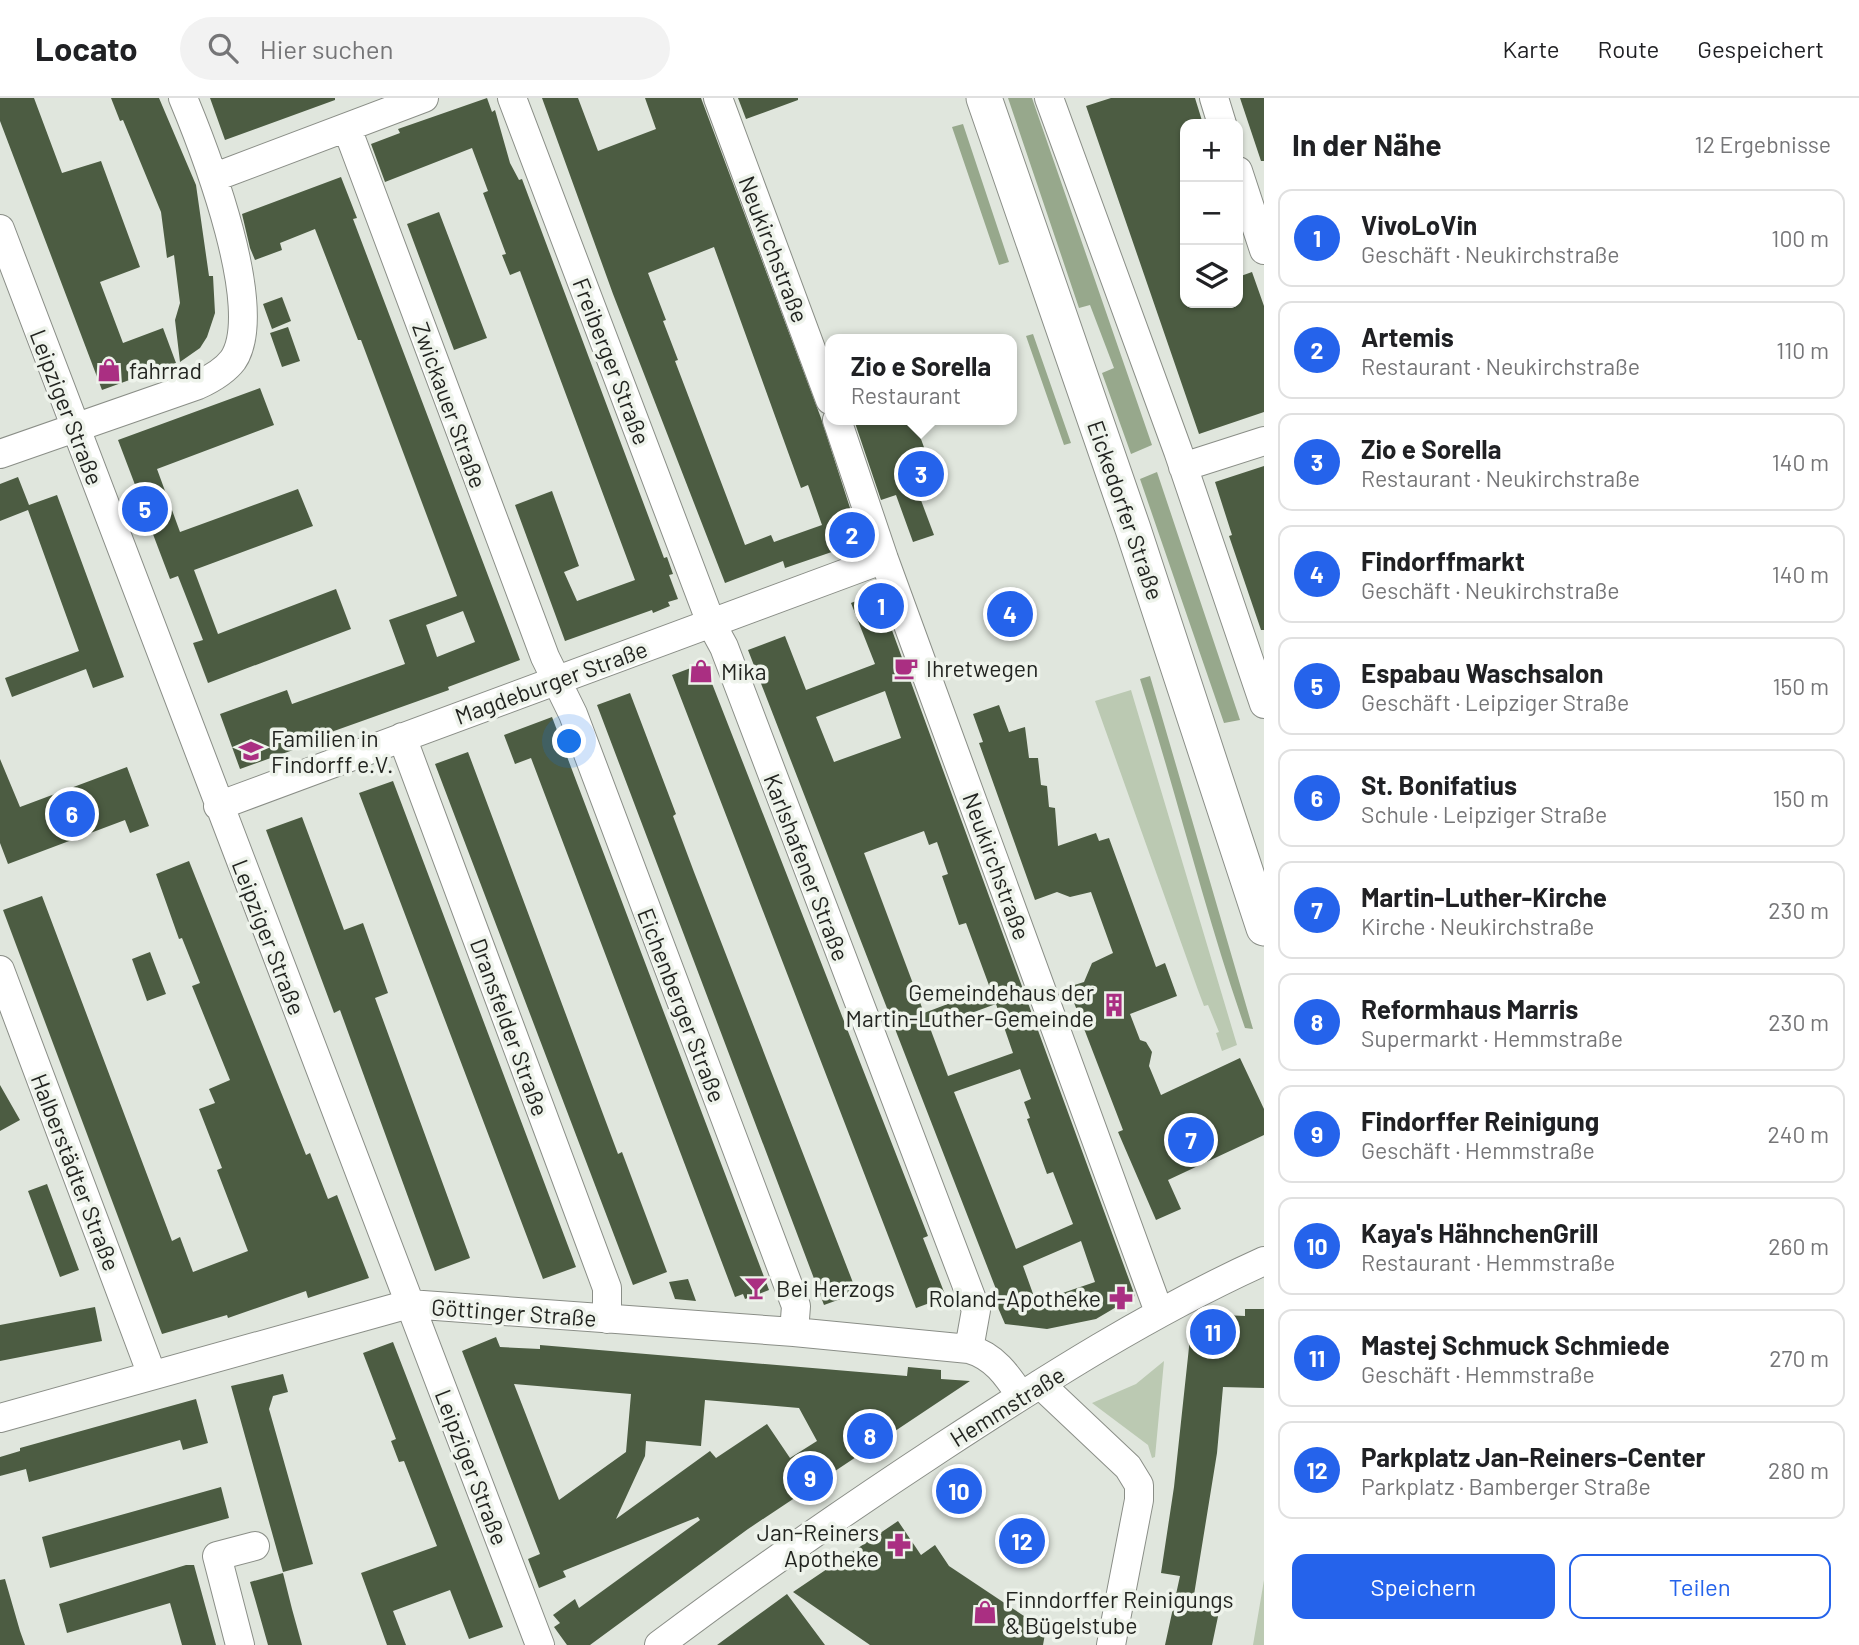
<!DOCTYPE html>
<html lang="de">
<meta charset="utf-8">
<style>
:root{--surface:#fff;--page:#f2f2f2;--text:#202124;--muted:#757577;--line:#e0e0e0;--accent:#2563eb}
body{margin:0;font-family:Barlow,sans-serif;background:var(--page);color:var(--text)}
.controls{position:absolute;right:21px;top:21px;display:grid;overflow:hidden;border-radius:14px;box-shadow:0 2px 5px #0004}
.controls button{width:63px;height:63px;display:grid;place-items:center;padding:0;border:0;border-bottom:2px solid var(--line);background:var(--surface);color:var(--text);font:35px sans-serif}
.you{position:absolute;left:570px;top:644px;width:24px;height:24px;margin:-18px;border:5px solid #fff;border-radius:50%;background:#1a73e8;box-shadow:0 0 0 10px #1a73e833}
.badge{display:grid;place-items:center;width:46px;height:46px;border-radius:50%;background:var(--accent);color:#fff;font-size:23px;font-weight:700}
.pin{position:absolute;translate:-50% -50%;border:4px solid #fff;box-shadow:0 2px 7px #0006}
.popup{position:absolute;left:825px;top:236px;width:192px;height:91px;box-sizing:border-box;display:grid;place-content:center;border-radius:14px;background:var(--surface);filter:drop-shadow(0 2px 5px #0005);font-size:23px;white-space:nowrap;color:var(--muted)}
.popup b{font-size:26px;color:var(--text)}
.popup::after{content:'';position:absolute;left:50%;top:100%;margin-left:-14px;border:14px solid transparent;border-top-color:var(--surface)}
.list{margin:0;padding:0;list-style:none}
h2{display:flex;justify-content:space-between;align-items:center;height:91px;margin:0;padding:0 28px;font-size:30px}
h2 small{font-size:23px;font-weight:400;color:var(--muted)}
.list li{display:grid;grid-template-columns:46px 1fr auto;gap:21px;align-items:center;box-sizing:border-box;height:98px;margin:0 14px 14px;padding:0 14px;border:2px solid var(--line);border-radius:14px}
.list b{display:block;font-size:26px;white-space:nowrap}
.list p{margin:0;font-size:23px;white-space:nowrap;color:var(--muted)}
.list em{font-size:23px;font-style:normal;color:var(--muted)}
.actions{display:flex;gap:14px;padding:21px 28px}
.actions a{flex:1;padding:16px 0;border:2px solid var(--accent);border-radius:14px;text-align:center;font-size:24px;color:var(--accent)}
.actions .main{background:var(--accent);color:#fff}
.icon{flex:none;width:38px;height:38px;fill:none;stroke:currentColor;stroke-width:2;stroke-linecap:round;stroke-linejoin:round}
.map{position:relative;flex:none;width:1264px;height:1547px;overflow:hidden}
header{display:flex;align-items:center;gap:42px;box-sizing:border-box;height:98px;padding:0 35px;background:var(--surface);border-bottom:2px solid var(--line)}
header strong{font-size:33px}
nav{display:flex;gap:38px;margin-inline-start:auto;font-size:24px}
.search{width:490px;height:63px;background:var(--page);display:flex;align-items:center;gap:18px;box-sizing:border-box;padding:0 24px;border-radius:38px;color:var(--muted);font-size:26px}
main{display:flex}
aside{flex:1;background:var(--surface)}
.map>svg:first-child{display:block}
.green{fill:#bbc9b2}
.forest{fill:#97a88c}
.building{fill:#4c5c42;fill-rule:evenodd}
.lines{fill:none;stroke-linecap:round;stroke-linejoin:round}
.minor-casing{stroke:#8a8e87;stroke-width:30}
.major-casing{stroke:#8a8e87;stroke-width:37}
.minor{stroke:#fff;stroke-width:28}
.major{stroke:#fff;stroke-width:35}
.labels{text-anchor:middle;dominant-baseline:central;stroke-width:7;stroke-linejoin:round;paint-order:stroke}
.street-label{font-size:23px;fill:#222420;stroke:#eef3eb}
.poi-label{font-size:23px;fill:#222420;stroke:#eef3eb;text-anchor:start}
</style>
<header>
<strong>Locato</strong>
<div class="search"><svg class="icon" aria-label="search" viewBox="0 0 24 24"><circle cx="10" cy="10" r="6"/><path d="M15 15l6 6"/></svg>Hier suchen</div>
<nav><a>Karte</a><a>Route</a><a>Gespeichert</a></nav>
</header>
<main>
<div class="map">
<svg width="1264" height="1547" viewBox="0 0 1264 1547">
<rect width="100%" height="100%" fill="#e0e6dd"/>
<!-- green -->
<path class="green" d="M1131,592L1237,947L1222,953L1216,935L1219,934L1208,907L1204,908L1198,892L1095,603Z
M1164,1263L1155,1359L1152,1360L1148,1347L1092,1305L1136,1286Z
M1264,1482V1547H1253Z"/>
<!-- forest -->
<path class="forest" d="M1008,0H1032L1152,347L1131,356L1102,275L1114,270L1090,207L1079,210Z
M963,26L1009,164L999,167L952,29Z
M1033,236L1071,345L1064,347L1026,238Z
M1157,374L1240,622L1224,625L1140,381Z
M1150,578L1253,931L1245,930C1205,815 1177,697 1140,581Z"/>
<!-- building -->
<path class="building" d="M0,0H34L62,75L101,63L140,169L100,184L123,245L163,230L176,265L102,292L0,23Z
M111,0H159L196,87L209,178H213L215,215L207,239L200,250L180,264L175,222L180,205L174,157L167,160L161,114L123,22L120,23Z
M210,0H335V2L225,42Z
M487,0L492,14L495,12L510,65L519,82L522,81L664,460L667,459L673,476L669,477L678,501L668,504L670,508L653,515L652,512L565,543L515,407L552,393L579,468L564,474L577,503L635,482L520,173L510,177L502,157L506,156L483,95L488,93L472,50L385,84L371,46L400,35L398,31Z
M542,0H578L598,53L656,31L645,0H701L821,320L861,444L785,470L783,463L725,485L613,196ZM714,149L801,390L808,387L822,427L774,444L771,437L745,447L675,263L678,262L663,223L666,222L648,175Z
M738,0H798V2L746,21Z
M1111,0H1195L1203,26H1185V205H1238V179L1252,174L1264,208V314L1199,336L1086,8Z
M1240,0H1264V63H1261Z
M341,79L357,120L353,121L520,562L448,589L449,592L306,643L307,647L240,671L220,616L287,592L292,606L405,566L389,522L457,498L361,242H358L315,131L280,145L282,152L255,162L250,150L242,116ZM463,513L475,544L437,559L426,527Z
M439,114L487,240L454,252L407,126Z
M282,199L291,223L272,231L263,206Z
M288,229L300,263L282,269L270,235Z
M260,290L274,327L157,371L180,434L298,391L313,428L194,472L218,536L336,491L351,531L208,585L193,545L203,542L178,478L170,481L151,431L145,433L131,395L137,392L118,342Z
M854,322H914L936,382L916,389L934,437L913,444L896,397L881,402Z
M1264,368V532H1261L1229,438L1232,437L1215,384Z
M18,379L29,407L57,397L124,579L93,590L86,571L12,599L5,580L79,553L28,412L0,423V386Z
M878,494L1135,1198L1096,1221L1047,1231L1005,1226L996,1205L1001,1204L748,552L785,538L806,592L875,566L851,505ZM885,593L901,640L834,664L816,619ZM924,733L929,747L937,744L948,776L942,778L959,827L966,825L990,890L924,915L864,755ZM996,906L1013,955L948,978L930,930ZM1020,971L1031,1001L1024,1004L1030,1020L1027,1021L1047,1076L1053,1074L1073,1126L1016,1151L954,994ZM1081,1143L1095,1184L1036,1204L1023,1168Z
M704,565L928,1138L923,1140L946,1199L916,1210L672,577Z
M630,595L676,716L673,718L694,774L857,1195L824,1207L597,607Z
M999,607L1009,634L1025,629L1029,660H1038L1041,687L1047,688L1049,709L1055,710L1058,748L1096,735L1099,743L1109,740L1156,869L1165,865L1177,898L1130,916L1140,942L1146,944L1152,954L1149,968L1161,997L1240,960L1264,1011V1037L1168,1082L1181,1111L1156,1122L1118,1034L1123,1032L1068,889L1084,884L1092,865L1113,855L1091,794L1070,799L1057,794L1035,802L979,645L983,644L973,616Z
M552,619L769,1192L745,1201L743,1196L735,1199L531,660L515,666L504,637Z
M468,654L603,1016L618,1056L622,1054L667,1174L633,1187L435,666Z
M0,661L20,709L127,669L149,728L130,735L125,722L8,766L0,745Z
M393,683L576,1169L543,1181L359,695Z
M302,719L344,832L363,825L388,895L375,900L470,1160L435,1173L340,912L334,915L266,732Z
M189,763L306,1057L310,1055L328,1101L337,1097L369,1180L308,1200L306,1193L228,1220L227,1217L162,1236L3,812L42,798L172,1143L180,1139L193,1174L248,1153L217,1072L222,1070L199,1011L215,1005L209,991L230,982L192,888L200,885L182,840L179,841L156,776Z
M150,854L166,896L147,903L132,861Z
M0,987L20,1022L0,1033Z
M47,1086L79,1172L60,1179L28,1093Z
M688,1181L696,1203L675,1201L669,1184Z
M95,1209L102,1243L0,1263V1227Z
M1245,1211H1264V1290L1223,1289L1217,1355L1193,1503L1220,1509L1212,1547H1165L1180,1478L1161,1475L1174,1389L1190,1240L1194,1232L1223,1217L1245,1218Z
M496,1239L500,1249L540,1251V1247L907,1278L908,1269L941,1272V1281L970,1283L748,1431L590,1547H567L554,1529L560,1525L553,1517L575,1501L579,1510L700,1422L698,1419L563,1473L566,1479L539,1490L528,1461L540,1456L462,1253ZM514,1286L631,1296L626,1354L559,1402ZM705,1302L799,1310L817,1343L790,1360L767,1326L716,1360L710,1353L616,1421L645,1358L646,1343L701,1348Z
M393,1244L503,1529L469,1541L450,1492L393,1513L406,1547H387L361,1475L437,1448L404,1363L399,1364L391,1343L396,1341L363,1255Z
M283,1276L288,1294L273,1298L269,1311L313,1466L283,1474L231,1288Z
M196,1301L208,1345L183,1352L180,1342L29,1384L26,1371L0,1378V1359L20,1353V1350Z
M221,1389L229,1420L50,1470L42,1439Z
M898,1423L921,1457L935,1447L949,1468L1027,1520L1047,1525L1043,1547H870L793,1494Z
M186,1467H194L216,1547H182L170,1505L67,1535L59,1506Z
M283,1475L292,1511L302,1547H268L255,1501L250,1484Z
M5,1481L20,1533L25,1547H0V1482Z
M787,1496L825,1547H717L747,1525Z"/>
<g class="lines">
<!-- minor casing -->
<g class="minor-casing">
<path id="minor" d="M512,0L711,525L724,549L976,1212L969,1251
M718,0L830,302
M1049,0L1178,353L1264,606
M1214,0L1222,26
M347,30L545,559L573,616L796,1208L794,1234
M1238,73L1264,152
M215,79L424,0
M0,131L540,1547
M837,322L884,461L1159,1214
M0,356L198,287C211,281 224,274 233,262C267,212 205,53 183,0
M1183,369L1264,343
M402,639L607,1190V1221
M218,708L884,461
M0,872L152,1277
M1040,1286L1128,1369L1139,1387V1402L1111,1547
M0,1320L409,1206L794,1234L969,1251C994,1258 1007,1277 1021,1298
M240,1547L217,1458L255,1448
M659,1547C751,1478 846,1412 942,1349C1046,1281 1151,1214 1264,1163"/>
</g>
<!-- major casing -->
<g class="major-casing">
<path id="major" d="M984,0L1133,431L1264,830"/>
</g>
<!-- minor -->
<use href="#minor" class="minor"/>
<!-- major -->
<use href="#major" class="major"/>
</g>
<!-- icons -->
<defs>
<g id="shop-bare" transform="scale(1.89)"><path d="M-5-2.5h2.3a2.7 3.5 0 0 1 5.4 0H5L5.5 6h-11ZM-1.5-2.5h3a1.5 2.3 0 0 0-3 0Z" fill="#aa2f82" stroke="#eef3eb" stroke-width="2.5" paint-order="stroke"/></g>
<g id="cafe-bare" transform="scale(1.89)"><path d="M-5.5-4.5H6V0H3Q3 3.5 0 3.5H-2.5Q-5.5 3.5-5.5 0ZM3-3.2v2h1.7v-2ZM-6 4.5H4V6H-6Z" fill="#aa2f82" stroke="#eef3eb" stroke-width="2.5" paint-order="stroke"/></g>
<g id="school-bare" transform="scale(1.89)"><path d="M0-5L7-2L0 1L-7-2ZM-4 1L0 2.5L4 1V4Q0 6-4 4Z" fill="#aa2f82" stroke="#eef3eb" stroke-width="2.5" paint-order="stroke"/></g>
<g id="building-bare" transform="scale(1.89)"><path d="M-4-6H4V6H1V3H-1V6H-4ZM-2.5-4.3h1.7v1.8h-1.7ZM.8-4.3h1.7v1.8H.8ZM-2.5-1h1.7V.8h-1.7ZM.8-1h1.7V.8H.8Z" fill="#aa2f82" stroke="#eef3eb" stroke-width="2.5" paint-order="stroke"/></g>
<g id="bar-bare" transform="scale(1.89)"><path d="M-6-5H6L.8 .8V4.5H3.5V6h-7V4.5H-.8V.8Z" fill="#aa2f82" stroke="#eef3eb" stroke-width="2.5" paint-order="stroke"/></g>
<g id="pharmacy-bare" transform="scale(1.89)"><path d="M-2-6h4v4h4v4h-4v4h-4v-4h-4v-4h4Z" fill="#aa2f82" stroke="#eef3eb" stroke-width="2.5" paint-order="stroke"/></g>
</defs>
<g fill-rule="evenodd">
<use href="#shop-bare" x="109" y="272"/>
<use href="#cafe-bare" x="906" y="570"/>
<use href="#shop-bare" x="701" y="573"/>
<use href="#school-bare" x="251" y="653"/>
<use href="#building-bare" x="1114" y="907"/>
<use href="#bar-bare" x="756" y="1190"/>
<use href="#pharmacy-bare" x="1121" y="1200"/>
<use href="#pharmacy-bare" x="899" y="1447"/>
<use href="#shop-bare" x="985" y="1514"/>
</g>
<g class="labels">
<!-- street labels -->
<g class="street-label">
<text transform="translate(774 151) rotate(69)">Neukirchstraße</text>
<text transform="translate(612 263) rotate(69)">Freiberger Straße</text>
<text transform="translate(450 307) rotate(70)">Zwickauer Straße</text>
<text transform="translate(67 309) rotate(69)">Leipziger Straße</text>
<text transform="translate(1126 412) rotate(71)">Eickedorfer Straße</text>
<text transform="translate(551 584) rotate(-20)">Magdeburger Straße</text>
<text transform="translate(997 768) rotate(70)">Neukirchstraße</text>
<text transform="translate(807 769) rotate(69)">Karlshafener Straße</text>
<text transform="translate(269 839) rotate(69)">Leipziger Straße</text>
<text transform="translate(682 907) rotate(69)">Eichenberger Straße</text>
<text transform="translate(510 929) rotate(70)">Dransfelder Straße</text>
<text transform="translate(76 1074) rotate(69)">Halberstädter Straße</text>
<text transform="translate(514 1214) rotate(4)">Göttinger Straße</text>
<text transform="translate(1007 1308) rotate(-32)">Hemmstraße</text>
<text transform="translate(472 1369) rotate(69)">Leipziger Straße</text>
</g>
<!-- poi labels -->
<g class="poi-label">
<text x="129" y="272">fahrrad</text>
<text x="926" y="570">Ihretwegen</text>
<text x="721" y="573">Mika</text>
<text x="271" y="640">Familien in<tspan x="271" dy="26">Findorff e.V.</tspan></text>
<text x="1094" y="894" text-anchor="end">Gemeindehaus der<tspan x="1094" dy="26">Martin-Luther-Gemeinde</tspan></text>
<text x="776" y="1190">Bei Herzogs</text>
<text x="1101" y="1200" text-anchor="end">Roland-Apotheke</text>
<text x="879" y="1434" text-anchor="end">Jan-Reiners<tspan x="879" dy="26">Apotheke</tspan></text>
<text x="1005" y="1501">Finndorffer Reinigungs<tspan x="1005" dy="26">&amp; Bügelstube</tspan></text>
</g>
</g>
</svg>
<div class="controls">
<button>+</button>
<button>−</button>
<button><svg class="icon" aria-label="layers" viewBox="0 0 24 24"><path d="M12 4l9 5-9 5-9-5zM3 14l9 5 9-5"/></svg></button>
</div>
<div class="you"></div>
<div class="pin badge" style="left:881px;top:508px">1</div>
<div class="pin badge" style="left:852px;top:437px">2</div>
<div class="pin badge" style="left:921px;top:376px">3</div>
<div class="popup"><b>Zio e Sorella</b>Restaurant</div>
<div class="pin badge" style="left:1010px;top:516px">4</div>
<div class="pin badge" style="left:145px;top:411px">5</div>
<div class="pin badge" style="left:72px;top:716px">6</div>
<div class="pin badge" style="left:1191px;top:1042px">7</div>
<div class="pin badge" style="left:870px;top:1338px">8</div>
<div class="pin badge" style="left:810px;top:1380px">9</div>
<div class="pin badge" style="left:959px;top:1393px">10</div>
<div class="pin badge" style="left:1213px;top:1234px">11</div>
<div class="pin badge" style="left:1022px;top:1443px">12</div>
</div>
<aside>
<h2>In der Nähe<small>12 Ergebnisse</small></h2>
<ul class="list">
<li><span class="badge">1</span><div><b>VivoLoVin</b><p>Geschäft · Neukirchstraße</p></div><em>100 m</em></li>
<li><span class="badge">2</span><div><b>Artemis</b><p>Restaurant · Neukirchstraße</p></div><em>110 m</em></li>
<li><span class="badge">3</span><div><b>Zio e Sorella</b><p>Restaurant · Neukirchstraße</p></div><em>140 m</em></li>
<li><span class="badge">4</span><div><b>Findorffmarkt</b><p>Geschäft · Neukirchstraße</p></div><em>140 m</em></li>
<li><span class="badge">5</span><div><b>Espabau Waschsalon</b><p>Geschäft · Leipziger Straße</p></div><em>150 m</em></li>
<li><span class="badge">6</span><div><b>St. Bonifatius</b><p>Schule · Leipziger Straße</p></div><em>150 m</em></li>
<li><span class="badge">7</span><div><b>Martin-Luther-Kirche</b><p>Kirche · Neukirchstraße</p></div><em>230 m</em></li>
<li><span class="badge">8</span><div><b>Reformhaus Marris</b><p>Supermarkt · Hemmstraße</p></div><em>230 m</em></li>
<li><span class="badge">9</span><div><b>Findorffer Reinigung</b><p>Geschäft · Hemmstraße</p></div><em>240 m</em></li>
<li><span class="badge">10</span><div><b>Kaya's HähnchenGrill</b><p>Restaurant · Hemmstraße</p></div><em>260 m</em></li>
<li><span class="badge">11</span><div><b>Mastej Schmuck Schmiede</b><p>Geschäft · Hemmstraße</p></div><em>270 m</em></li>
<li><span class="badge">12</span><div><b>Parkplatz Jan-Reiners-Center</b><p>Parkplatz · Bamberger Straße</p></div><em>280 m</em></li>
</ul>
<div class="actions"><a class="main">Speichern</a><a>Teilen</a></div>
</aside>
</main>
